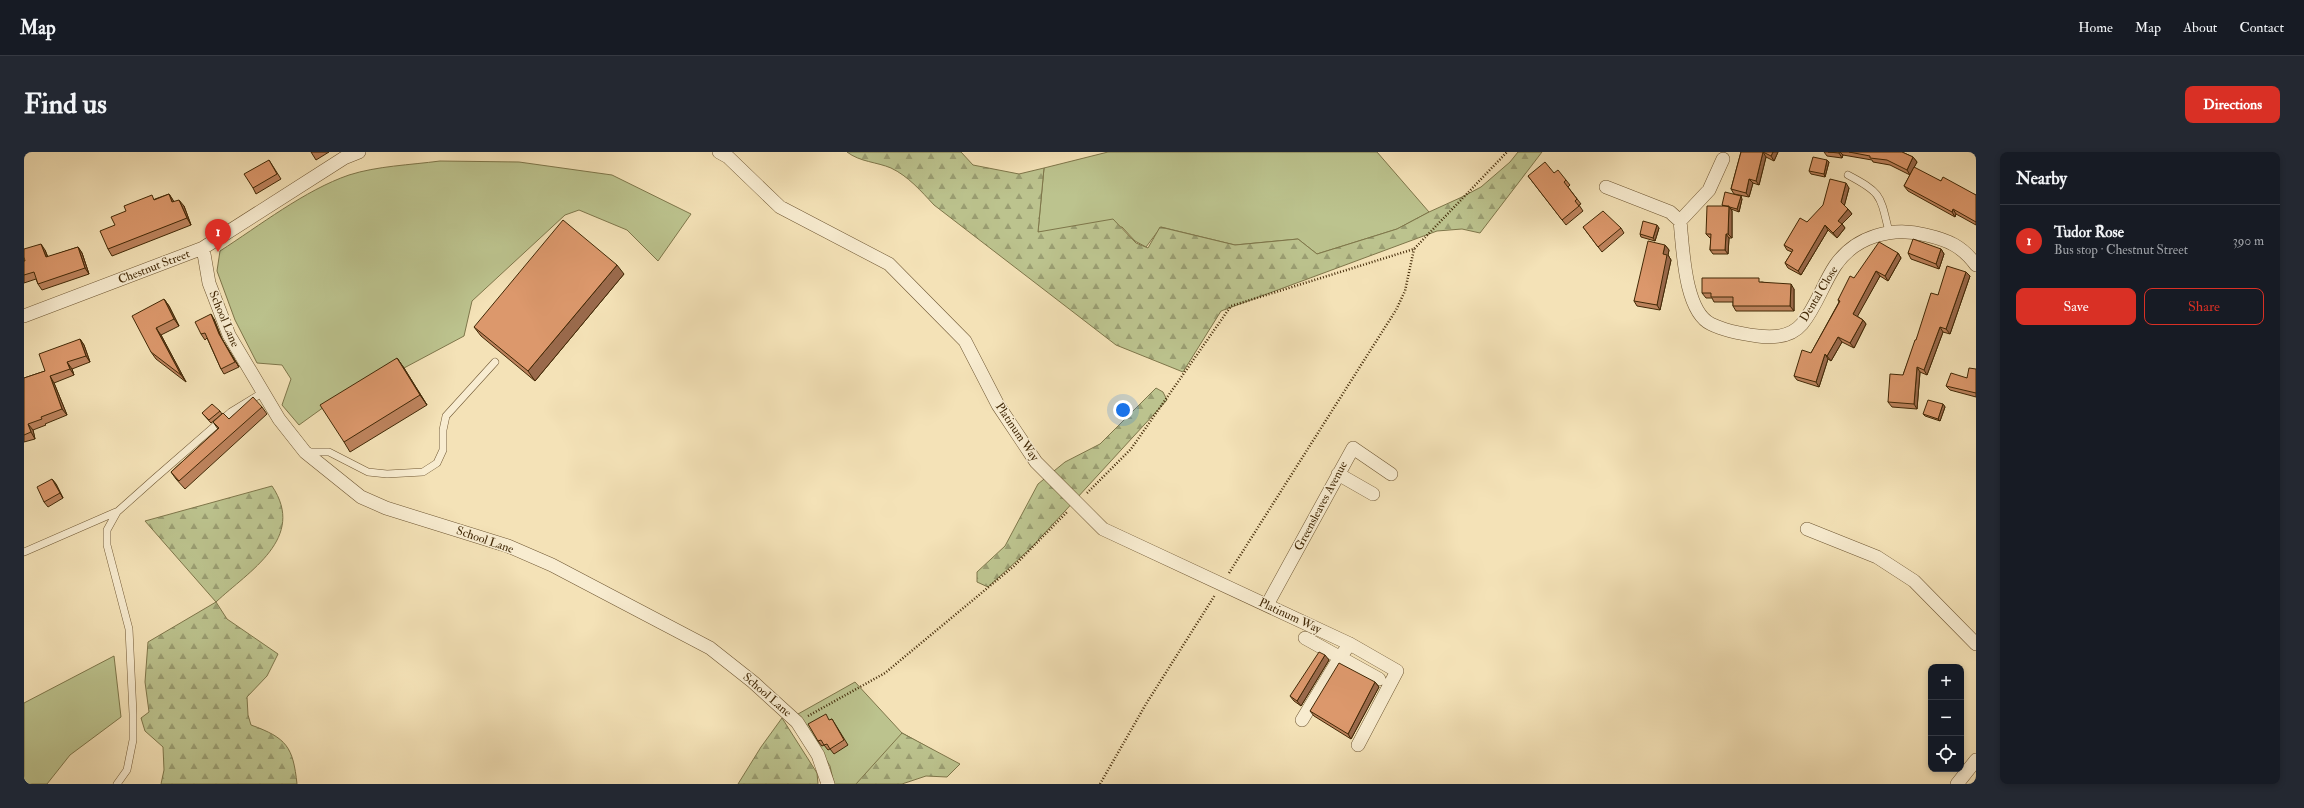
<!DOCTYPE html>
<meta charset="utf-8">
<style>
:root{--surface:#171b24;--page:#242831;--text:#f1f3f6;--muted:#9ea1a6;--line:#363941;--accent:#d93025}
body{margin:0;font-family:"IM FELL Double Pica",serif;background:var(--page);color:var(--text)}
.controls{position:absolute;right:12px;bottom:12px;display:grid;overflow:hidden;border-radius:8px;box-shadow:0 2px 6px #0003}
.controls button{width:36px;height:36px;display:grid;place-items:center;padding:0;border:0;border-bottom:1px solid var(--line);background:var(--surface);color:var(--text);font:20px sans-serif}
.you{position:absolute;left:1099px;top:258px;width:14px;height:14px;margin:-10px;border:3px solid #fff;border-radius:50%;background:#1a73e8;box-shadow:0 0 0 6px #1a73e833}
.badge{display:grid;place-items:center;width:26px;height:26px;border-radius:50%;background:var(--accent);color:#fff;font-size:13px;font-weight:700}
.pin{position:absolute;translate:-50% -33px;filter:drop-shadow(0 1px 2px #0008)}
.pin::after{content:'';position:absolute;top:21px;width:14px;height:12px;background:inherit;clip-path:polygon(0 0,100% 0,50% 100%)}
.list{margin:0;padding:0;list-style:none}
h2{display:flex;justify-content:space-between;align-items:center;height:52px;margin:0;padding:0 16px;font-size:17px}
h2 small{font-size:13px;font-weight:400;color:var(--muted)}
.list li{display:grid;grid-template-columns:26px 1fr auto;gap:12px;align-items:center;box-sizing:border-box;height:72px;padding:0 16px;border-top:1px solid var(--line)}
.list b{display:block;font-size:15px;white-space:nowrap}
.list p{margin:0;font-size:13px;white-space:nowrap;color:var(--muted)}
.list em{font-size:13px;font-style:normal;color:var(--muted)}
.actions{display:flex;gap:8px;padding:12px 16px}
.actions a{flex:1;padding:9px 0;border:1px solid var(--accent);border-radius:8px;text-align:center;font-size:14px;color:var(--accent)}
.actions .main{background:var(--accent);color:#fff}
.icon{flex:none;width:22px;height:22px;fill:none;stroke:currentColor;stroke-width:2;stroke-linecap:round;stroke-linejoin:round}
.map{position:relative;flex:none;width:1952px;height:632px;overflow:hidden;border-radius:8px}
header{display:flex;align-items:center;gap:24px;box-sizing:border-box;height:56px;padding:0 20px;background:var(--surface);border-bottom:1px solid var(--line)}
header strong{font-size:19px}
nav{display:flex;gap:22px;margin-inline-start:auto;font-size:14px}
.intro{display:flex;align-items:center;justify-content:space-between;box-sizing:border-box;height:96px;padding:0 24px}
h1{margin:0;font-size:28px}
.button{padding:10px 18px;border-radius:8px;background:var(--accent);color:#fff;font-size:14px;font-weight:700}
main{display:flex;gap:24px;padding:0 24px}
aside{flex:1;background:var(--surface);border-radius:8px;box-shadow:0 2px 6px #0003}
.map>svg:first-child{display:block}
.green{fill:#bcc38e;stroke:#7e764a;fill-rule:evenodd}
.forest{fill:url(#forest-firs);stroke:#7e764a}
.lines{fill:none;stroke-linecap:round;stroke-linejoin:round}
.service-casing{stroke:#6e5632;stroke-width:8}
.minor-casing{stroke:#6e5632;stroke-width:14}
.path{stroke:#412806;stroke-width:2.5;stroke-dasharray:1 2;stroke-linecap:butt}
.service{stroke:#f8ecd0;stroke-width:7}
.minor{stroke:#f8ecd0;stroke-width:13}
.wall{fill:#bd835d;stroke:#412806}
.shaded-wall{fill:#9a6a4c;stroke:#412806}
.building{fill:#dc986c;stroke:#412806}
.labels{text-anchor:middle;dominant-baseline:central;stroke-width:3;stroke-linejoin:round;paint-order:stroke}
.street-label{font-size:12px;fill:#412806;stroke:#f8ecd0}
</style>
<header>
<strong>Map</strong>
<nav><a>Home</a><a>Map</a><a>About</a><a>Contact</a></nav>
</header>
<div class="intro"><h1>Find us</h1><a class="button">Directions</a></div>
<main>
<div class="map">
<svg width="1952" height="632" viewBox="0 0 1952 632">
<defs>
<pattern id="forest-firs" width="22" height="20" patternUnits="userSpaceOnUse"><rect width="22" height="20" fill="#bcc38e"/><path d="M5 1l3.5 6h-7zM16 11l3.5 6h-7z" fill="#9a9e72"/></pattern>
</defs>
<rect width="100%" height="100%" fill="#f4e2b7"/>
<filter id="stains"><feTurbulence type="fractalNoise" baseFrequency=".005" numOctaves="4"/><feColorMatrix values="0 0 0 0 .2 0 0 0 0 .09 0 0 0 0 .02 0 0 0 .5 -.17"/></filter>
<radialGradient id="worn" r=".72"><stop offset=".6" stop-color="#630" stop-opacity="0"/><stop offset="1" stop-color="#630" stop-opacity=".3"/></radialGradient>
<!-- green -->
<path class="green" d="M1084,0H1353L1405,60L1373,77L1293,102L1274,87L1211,93L1137,75L1122,95L1111,89L1098,75L1014,80L1020,16Z
M416,9L495,10L588,23L667,62L634,109L603,78L555,58L541,63L448,149L440,184L380,216L303,263L300,255L275,273L258,253L267,227L258,213L233,211L211,168L193,119L196,99C235,74 281,38 325,23C353,14 386,13 416,9Z
M90,504L97,565L46,603L23,632H0V551Z
M831,530L878,581L909,598L849,632H810L806,614L774,562ZM787,577L824,593L807,597L800,593L797,594Z"/>
<!-- forest -->
<path class="forest" d="M823,0H937L949,13L995,22L1020,16L1014,80L1089,67L1112,91L1124,96L1136,75L1211,93L1274,87L1293,102L1373,77L1405,60L1438,45L1457,35L1486,10L1494,0H1518L1456,81L1438,77L1413,79L1197,159L1159,220L1092,193L910,53C897,39 884,24 867,16C853,10 836,10 823,0Z
M1132,236L1139,240L1143,248L1007,396L964,435L953,430V420L981,394L1014,332L1041,310L1076,292Z
M248,334C283,386 225,419 192,450L203,467L254,502L243,524L223,545L224,563L227,573C263,586 269,595 273,632H137L140,618L139,595L121,579L117,566L125,560L121,530L124,490L192,450L121,369Z
M758,566L793,621L794,632H714L737,595Z
M878,581L936,612L923,625L902,624L878,632H832Z"/>
<g class="lines">
<!-- service casing -->
<g class="service-casing">
<path id="service" d="M1824,23C1858,41 1856,43 1865,80
M284,300H305L344,320L363,322L399,320L413,311L419,298V278L422,264L471,210
M0,400L92,360
M93,632L103,618L109,588V562L105,477L83,393V378L93,360L130,327L207,260L238,241"/>
</g>
<!-- minor casing -->
<g class="minor-casing">
<path id="minor" d="M695,0L704,5L756,55L865,112L941,189L974,253L1012,310L1079,377L1326,492L1373,519L1334,593
M1582,35L1646,60L1656,69C1659,95 1660,159 1687,172C1701,179 1718,182 1734,184C1749,186 1767,185 1778,172C1792,155 1799,132 1811,114C1831,84 1869,74 1902,83C1924,88 1938,94 1952,113
M1656,69L1685,38L1699,7
M179,96L185,131L205,183L255,267L281,300L337,345L362,356L484,394L528,413L686,496L729,530L773,570L794,603L804,632
M0,164L179,96L320,6L335,0
M1314,322L1349,342
M1783,377L1853,405L1890,429L1952,492
M1243,453L1329,296L1367,322
M1281,486L1355,527
M1278,568L1316,505L1326,492
M1933,632L1952,608"/>
</g>
<!-- path -->
<path class="path" d="M1063,341L1107,297L1207,154L1390,97L1483,0
M1205,421L1372,158L1381,139L1390,97
M784,564L861,521L990,414L1043,360
M1076,632L1122,552L1191,443"/>
<!-- service -->
<use href="#service" class="service"/>
<!-- minor -->
<use href="#minor" class="minor"/>
</g>
<!-- wall -->
<path class="wall" d="M287,0H305L292,8Z
M1717,0H1754L1750,9L1742,5L1735,33L1729,31L1725,45L1710,42L1707,37Z
M1800,0H1878L1889,5L1893,10L1888,19L1917,29L1952,43V73L1932,62L1931,65L1884,39L1880,34L1886,23L1866,13L1849,10L1848,8L1819,3L1818,6L1803,4Z
M245,8L257,27L232,42L229,36Z
M1803,8L1805,10L1801,25L1787,22L1785,19Z
M1530,21L1542,28L1546,33L1544,35L1557,52L1555,53L1559,59L1542,73L1504,24Z
M1825,36L1820,54L1824,57L1828,62L1818,72L1821,76L1813,86L1804,78L1777,123L1764,116L1761,111L1768,100L1763,98L1760,93L1783,70Z
M145,42L150,50L160,54L167,73L88,104L84,97L91,73L131,47Z
M1718,47L1715,60L1707,57L1708,59V86H1705L1704,102H1689L1686,98L1687,86H1686L1682,82L1699,54L1698,53Z
M1559,75L1597,76L1600,81L1578,100Z
M1635,76L1631,89L1617,85L1616,82Z
M1641,93L1645,98L1644,103L1647,108L1636,158L1613,154L1610,149Z
M54,95L58,101L65,122L18,138L14,132L12,127L0,131V109L21,98L24,105Z
M1917,97L1920,102L1915,117L1887,107L1884,101Z
M1874,101L1877,106L1864,129L1856,124L1833,164L1839,168L1842,172L1830,196L1818,190L1807,209L1804,207L1795,235L1773,228L1770,224L1787,201L1815,150L1814,148L1830,126Z
M1942,120L1946,124L1926,182L1919,180L1903,223L1896,220L1893,257L1868,255L1864,250L1879,223L1892,188L1914,143Z
M600,122L511,229L457,184L450,175Z
M1738,130L1770,137V159H1712L1709,154V150H1690L1688,146H1682L1678,141Z
M140,147L145,154L155,174L137,183L162,230L132,207L127,200Z
M190,167L198,187L215,215L200,222L197,217L183,186L181,188L177,182Z
M56,187L60,193L66,210L48,217L50,223L30,231L43,263L21,272L22,273L9,278L11,287L0,290V226L21,219Z
M373,206L380,216L403,253L326,300L320,290Z
M1952,217V245L1926,238L1922,234L1943,226Z
M1919,252L1921,255L1916,269L1901,264L1899,262Z
M238,255L243,262L161,337L152,327L147,320L194,277L189,270L205,267Z
M196,259L198,262L187,271L178,261Z
M28,327L32,332L39,346L24,355L20,350Z
M1305,508L1277,554L1270,549L1266,544Z
M1351,530L1355,535L1327,587L1290,564L1286,559Z
M808,567L824,593L810,602L806,597L804,598L800,593L798,594L794,589L806,568Z"/>
<!-- shaded-wall -->
<path class="shaded-wall" d="M1739,0L1742,5L1735,33L1732,29Z
M1749,0H1754L1750,9L1747,4Z
M1815,0H1816L1819,3L1818,6L1815,1Z
M1889,5L1893,10L1886,23L1883,18Z
M1803,8L1805,10L1801,25L1800,22Z
M1725,27L1729,31L1725,45L1722,41Z
M1822,31L1825,36L1820,55L1817,50Z
M145,42L149,48L153,57L148,50Z
M1717,44L1718,47L1715,60L1713,57Z
M155,48L160,54L167,73L163,66Z
M1705,54L1708,59V86L1704,82Z
M1824,57L1828,62L1818,72L1821,76L1813,86L1809,81L1814,69Z
M1929,57L1932,62L1931,65L1928,60Z
M1633,73L1635,76L1631,89L1629,86Z
M1801,73L1804,78L1777,123L1774,119Z
M1702,82L1705,86L1704,102L1701,98Z
M17,92L21,98L26,112L22,105Z
M1641,93L1645,98L1644,103L1647,108L1636,158L1633,153L1639,102Z
M54,95L58,101L65,122L61,116Z
M1917,97L1920,102L1915,117L1912,112Z
M1874,101L1877,106L1864,129L1861,124Z
M593,113L600,122L511,229L504,219Z
M1852,119L1856,124L1832,167L1829,162Z
M1942,120L1946,124L1926,182L1922,177Z
M1767,132L1770,137V159L1766,154Z
M140,147L145,154L155,174L150,167Z
M187,162L190,167L198,187L215,215L195,182Z
M1839,168L1842,172L1830,196L1826,191Z
M1916,175L1919,180L1903,223L1900,218Z
M132,176L137,183L162,230L157,223Z
M1814,185L1818,190L1807,209L1803,204Z
M56,187L60,193L66,210L62,204Z
M1801,202L1804,207L1795,235L1792,230Z
M373,206L380,216L403,253L396,243Z
M43,210L48,217L50,223L46,217Z
M1893,215L1896,220L1893,257L1890,252Z
M26,224L30,231L43,263L38,257Z
M1919,252L1921,255L1916,269L1914,267Z
M4,272L9,278L11,287L7,280Z
M28,327L32,332L39,346L36,341Z
M1301,503L1305,508L1277,554L1273,549Z
M1351,530L1355,535L1327,587L1324,582Z"/>
<!-- building -->
<path class="building" d="M1717,0H1749L1747,4L1739,0L1732,29L1725,27L1722,41L1707,37Z
M1804,0H1815V1Z
M1825,0H1878L1889,5L1883,18L1863,8L1846,6V4Z
M1789,5L1803,8L1800,22L1785,19Z
M245,8L253,22L229,36L220,22Z
M1521,10L1530,21L1534,18L1542,28L1540,30L1553,47L1551,49L1555,54L1538,68L1504,24Z
M1890,15L1917,29L1919,25L1952,43V70L1929,57L1928,60L1880,34Z
M1806,27L1822,31L1817,50L1824,57L1814,69L1818,72L1809,81L1801,73L1774,119L1761,111L1769,98L1760,93L1776,66L1783,70L1799,53Z
M1701,40L1717,44L1713,57L1698,53Z
M145,42L148,50L155,48L163,66L84,97L76,79L91,73L87,65L102,59L100,54L128,43L130,48Z
M1683,54H1705L1704,82H1702L1701,98H1686L1687,82H1682Z
M1579,59L1597,76L1574,95L1559,75Z
M539,68L593,113L504,219L450,175Z
M1619,69L1633,73L1629,86L1616,82Z
M1889,87L1917,97L1912,112L1884,101Z
M1624,89L1641,93L1639,102L1643,103L1633,153L1610,149Z
M1855,90L1874,101L1861,124L1852,119L1829,162L1839,168L1826,191L1814,185L1803,204L1801,202L1792,230L1770,224L1778,198L1787,201L1816,149L1814,148L1826,124L1830,126Z
M17,92L22,105L54,95L61,116L14,132L10,120L0,123V109H1L0,105V97Z
M1923,114L1942,120L1922,177L1916,175L1900,218L1893,215L1890,252L1864,250L1866,222L1879,223L1891,188H1892L1907,141L1914,143Z
M1678,126H1735V130L1767,132L1766,154H1709V145H1687V141H1678Z
M140,147L150,167L132,176L157,223L127,200L108,164Z
M187,162L195,182L211,210L197,217L181,181L177,182L171,170Z
M56,187L62,204L43,210L46,217L26,224L38,257L17,265L18,267L4,272L7,280L0,283V226L21,219L15,202Z
M373,206L396,243L320,290L296,253Z
M1945,216L1952,217V241L1922,234L1927,221L1943,226Z
M229,245L238,255L155,329L147,320L195,276L189,270L199,261L205,267Z
M1904,248L1919,252L1914,267L1899,262Z
M188,252L196,259L185,268L178,261Z
M28,327L36,341L20,350L13,335Z
M1295,500L1301,503L1273,549L1266,544Z
M1315,511L1351,530L1324,582L1286,559Z
M802,562L805,568L808,567L820,588L806,597L803,592L800,593L797,588L794,589L784,572Z"/>
<g class="labels">
<!-- street labels -->
<g class="street-label">
<text transform="translate(130 115) rotate(-21)">Chestnut Street</text>
<text transform="translate(1795 142) rotate(-59)">Dental Close</text>
<text transform="translate(200 167) rotate(67)">School Lane</text>
<text transform="translate(993 280) rotate(56)">Platinum Way</text>
<text transform="translate(1297 354) rotate(-62)">Greensleaves Avenue</text>
<text transform="translate(461 388) rotate(19)">School Lane</text>
<text transform="translate(1266 464) rotate(25)">Platinum Way</text>
<text transform="translate(743 543) rotate(41)">School Lane</text>
</g>
</g>
<rect width="100%" height="100%" filter="url(#stains)"/>
<rect width="100%" height="100%" fill="url(#worn)"/>
</svg>
<div class="controls">
<button>+</button>
<button>−</button>
<button><svg class="icon" aria-label="locate" viewBox="0 0 24 24"><circle cx="12" cy="12" r="6"/><path d="M12 2v4M12 18v4M2 12h4M18 12h4"/></svg></button>
</div>
<div class="you"></div>
<div class="pin badge" style="left:194px;top:100px">1</div>
</div>
<aside>
<h2>Nearby<small></small></h2>
<ul class="list">
<li><span class="badge">1</span><div><b>Tudor Rose</b><p>Bus stop · Chestnut Street</p></div><em>390 m</em></li>
</ul>
<div class="actions"><a class="main">Save</a><a>Share</a></div>
</aside>
</main>
